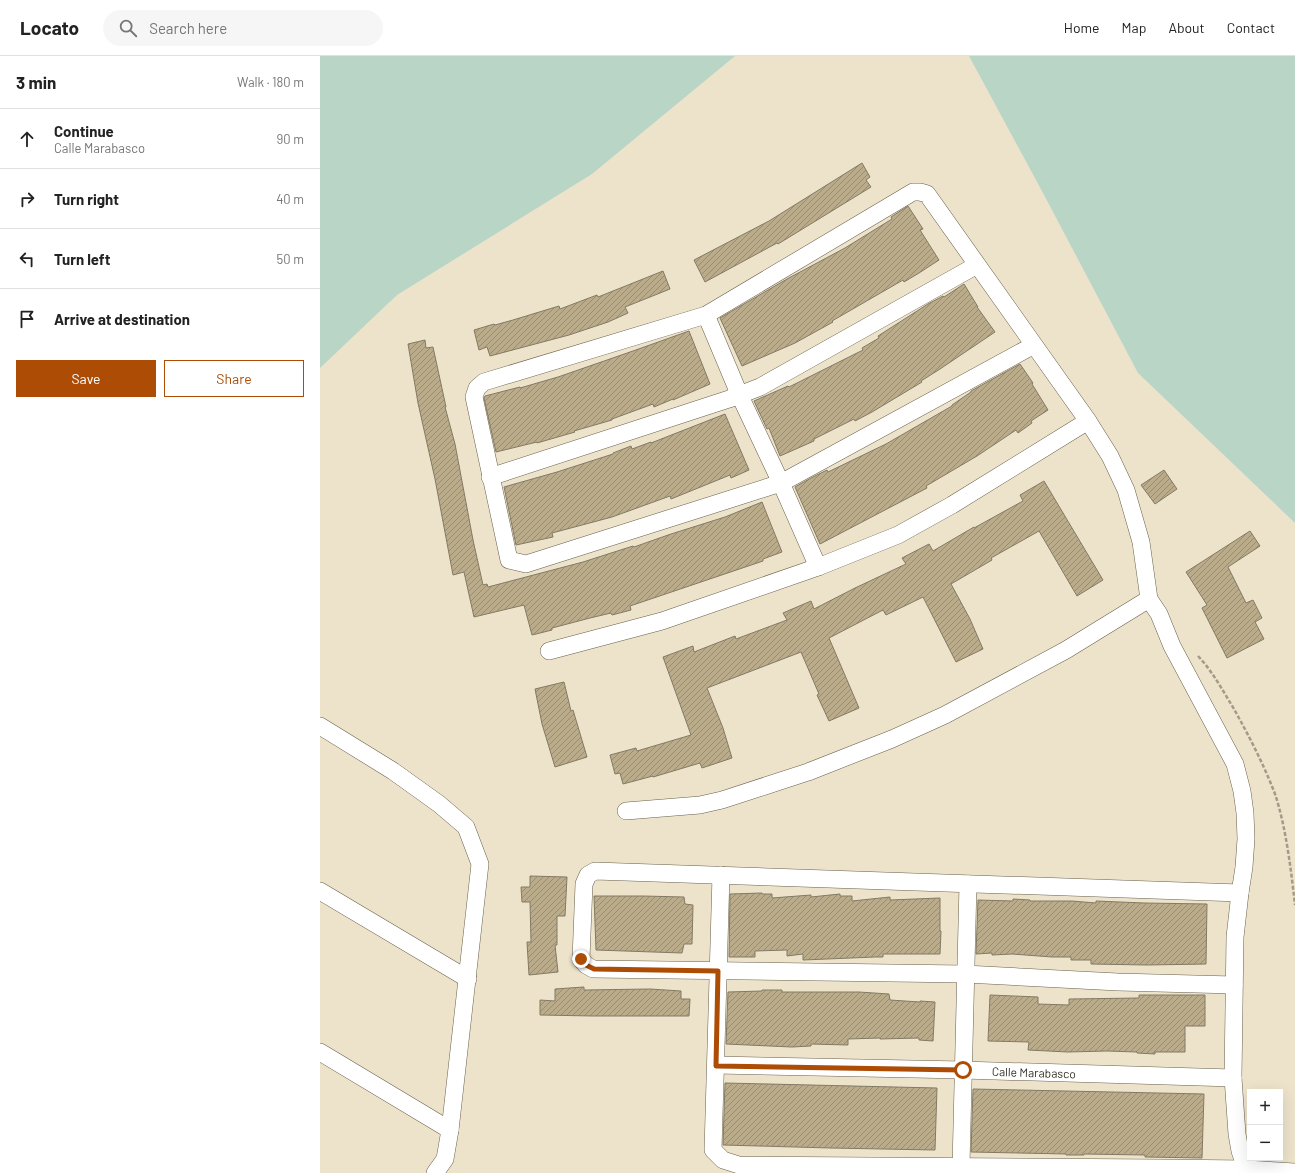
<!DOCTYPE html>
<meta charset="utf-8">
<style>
:root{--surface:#fff;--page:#f6f6f6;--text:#222;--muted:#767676;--line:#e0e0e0;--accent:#ac4c05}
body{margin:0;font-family:Barlow,sans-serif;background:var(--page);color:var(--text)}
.controls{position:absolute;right:12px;bottom:12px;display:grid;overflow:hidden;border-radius:0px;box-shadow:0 4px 16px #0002}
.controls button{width:36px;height:36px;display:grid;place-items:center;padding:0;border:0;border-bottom:1px solid var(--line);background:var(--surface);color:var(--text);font:20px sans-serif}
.stop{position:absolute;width:12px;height:12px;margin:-9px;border:3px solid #ac4c05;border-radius:50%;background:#fff}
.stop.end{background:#ac4c05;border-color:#fff;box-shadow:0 1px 4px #0008}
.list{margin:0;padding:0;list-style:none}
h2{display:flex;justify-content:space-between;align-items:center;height:52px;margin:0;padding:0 16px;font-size:17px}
h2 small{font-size:13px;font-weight:400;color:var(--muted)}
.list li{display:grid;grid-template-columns:26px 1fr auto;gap:12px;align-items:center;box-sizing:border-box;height:60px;padding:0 16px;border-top:1px solid var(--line)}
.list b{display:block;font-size:15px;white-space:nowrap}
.list p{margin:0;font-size:13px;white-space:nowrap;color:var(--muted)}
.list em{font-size:13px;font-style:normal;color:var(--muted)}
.actions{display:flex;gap:8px;padding:12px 16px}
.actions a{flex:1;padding:9px 0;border:1px solid var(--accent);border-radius:0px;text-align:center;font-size:14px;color:var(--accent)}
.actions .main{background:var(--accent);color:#fff}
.icon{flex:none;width:22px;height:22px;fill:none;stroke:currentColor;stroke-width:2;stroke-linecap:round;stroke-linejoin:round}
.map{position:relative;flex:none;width:975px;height:1117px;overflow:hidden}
header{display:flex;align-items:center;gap:24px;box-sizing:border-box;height:56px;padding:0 20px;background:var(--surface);border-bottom:1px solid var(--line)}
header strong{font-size:19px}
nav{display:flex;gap:22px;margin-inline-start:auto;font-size:14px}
.search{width:280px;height:36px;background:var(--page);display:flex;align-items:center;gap:10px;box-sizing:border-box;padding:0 14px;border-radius:22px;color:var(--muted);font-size:15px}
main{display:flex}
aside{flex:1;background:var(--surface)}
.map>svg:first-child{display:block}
.green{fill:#b9d5c6}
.building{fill:url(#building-hatch);stroke:#837a65}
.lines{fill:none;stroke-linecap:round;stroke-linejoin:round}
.street-casing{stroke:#69604b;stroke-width:18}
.path{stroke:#a29b89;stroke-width:2.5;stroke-dasharray:4 2;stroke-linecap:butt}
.street{stroke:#fff;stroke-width:17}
.route{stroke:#ac4c05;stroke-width:5}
.labels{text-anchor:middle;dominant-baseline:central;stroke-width:3.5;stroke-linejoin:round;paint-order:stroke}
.street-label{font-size:12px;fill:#332f26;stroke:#ede3cb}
</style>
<header>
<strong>Locato</strong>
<div class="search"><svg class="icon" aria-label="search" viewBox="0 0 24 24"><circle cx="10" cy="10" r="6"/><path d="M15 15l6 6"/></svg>Search here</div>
<nav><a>Home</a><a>Map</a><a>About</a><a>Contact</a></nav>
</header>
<main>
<aside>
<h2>3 min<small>Walk · 180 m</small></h2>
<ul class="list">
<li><svg class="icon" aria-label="ahead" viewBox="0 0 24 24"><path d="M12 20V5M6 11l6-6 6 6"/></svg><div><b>Continue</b><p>Calle Marabasco</p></div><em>90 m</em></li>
<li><svg class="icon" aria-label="right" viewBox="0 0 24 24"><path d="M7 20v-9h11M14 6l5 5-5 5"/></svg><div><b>Turn right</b></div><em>40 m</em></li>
<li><svg class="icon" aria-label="left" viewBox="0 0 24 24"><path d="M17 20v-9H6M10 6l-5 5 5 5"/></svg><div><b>Turn left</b></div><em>50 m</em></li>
<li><svg class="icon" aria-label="arrive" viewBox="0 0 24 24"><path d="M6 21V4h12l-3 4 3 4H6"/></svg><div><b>Arrive at destination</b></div></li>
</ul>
<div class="actions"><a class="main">Save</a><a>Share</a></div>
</aside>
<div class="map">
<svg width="975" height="1117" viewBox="0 0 975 1117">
<defs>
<pattern id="building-hatch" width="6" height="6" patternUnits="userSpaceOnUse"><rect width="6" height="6" fill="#baac8b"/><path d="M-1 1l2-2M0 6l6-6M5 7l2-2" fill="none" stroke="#988c71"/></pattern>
</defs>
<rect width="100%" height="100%" fill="#ede3cb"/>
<!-- green -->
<path class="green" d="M0,0H415L272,118L77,239L0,312Z
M649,0H975V467L818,317L723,137Z"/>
<!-- building -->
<path class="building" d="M542,107L550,121L546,124L551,131L458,188L457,187L385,226L374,204L449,165Z
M588,150L603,173L600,174L619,204L599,217L584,226L583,224L512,265L513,266L475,287L422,310L400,262L467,223L525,192L572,163L571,161Z
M343,215L350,233L305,251L308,257L288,266L249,279L170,300L167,291L159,294L154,274L174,268L175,269L193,264L239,250L240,253L277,239L278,241Z
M644,228L658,251H657L675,276L620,313L601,325L602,326L552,356L535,365L534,363L494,383V385L460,400L449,372L447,373L434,345L468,330L469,331L543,294L542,292L559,282L558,280L608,248L623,240L624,241Z
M369,275L390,328L353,344V343L334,351L333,348L292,363V364L254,375L255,376L217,387V386L176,396L164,342L165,340L200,331V332L238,321L313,295Z
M105,284L106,292L113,291L126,351H125L135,388L153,484L163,529L167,528L168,531L263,506L313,490L314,491L351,478L405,461L442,446L462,496L443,503V505L310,550L311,554L292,559L291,557L270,562L232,572V574L212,579L204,549L154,561L144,516L133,519L115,423L98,347L88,288Z
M700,308L713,327L712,328L728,354L711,365L712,367L698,377L696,374L657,400L606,430L607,432L500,488L475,431L491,422L507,414L508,416L566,388L632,350V349L651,336V335Z
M405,358L429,414L411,422L410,419L351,443L350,440L292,461L232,477L233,481L196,489L184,431L237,416L293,398V397L311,390L312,393L331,386V387Z
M844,414L857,433L835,448L821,429Z
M724,425L783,524L757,540L719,475L671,502L672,504L631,528L650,563L663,593L636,606L603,541L566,559L563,554L509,582L539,652L509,665L497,639L499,638L481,596L387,632L403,672L412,702L382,712L380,707L333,721V720L303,728L300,717L295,718L290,699L316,692L317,695L371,679L343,601L373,590L374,596L415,580L416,583L467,564L463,557L491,545L494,553L535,532L586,508L582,502L609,488L613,495L654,471V472L703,445L700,439Z
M930,475L940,490L908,511L926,547L933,544L942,562L935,566L944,583L907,602L882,552L887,549L866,516Z
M244,626L251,655L253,654L267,701L235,711L222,668L215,633Z
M210,820L247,821L245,860H237V889H235L238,916L209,919L207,886H211L210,846H202L201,831H210Z
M442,837V838H452V842L491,839V841L520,838V840H532V845L570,841V844L620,842V875H621L620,898H563V901H555L483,904V898L467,900V894L435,895V901H409L410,838Z
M274,840H323L364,841L365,848L373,849L372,888H364L362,897L276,894Z
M693,843L710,844V845H752L776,847V845L824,847L887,848L886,908L827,909L771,908V904H751V901H732L692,898L672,899V897L656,898L658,844L693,845Z
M264,931V934L330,933L361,935V943H370L369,960H273L220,959V944L235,945V933Z
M442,934H462V936H539L569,938L570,944L600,946V945L615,946L613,985L599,984V982L560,983V982L528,983V989L491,988V990L472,991L406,988L408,936L442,935Z
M670,939L718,941V948L749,949V943L819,942V939H885V970H865V996H835V998L817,997V996L787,995L748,996L708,994L709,986L668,985Z
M405,1027L617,1032L615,1094L511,1092L403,1089Z
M653,1033L884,1038L882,1102L825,1101V1099L764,1098V1099H746V1098L651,1096Z"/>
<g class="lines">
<!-- street casing -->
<g class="street-casing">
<g id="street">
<path d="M386,259L420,340L461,427L498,511"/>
<path d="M714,289L461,427L206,508L189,504L154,341L157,332L164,326L386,259L593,136H600L607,138L768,365L790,400L806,434L821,486L829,543L839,558L852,590L915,708L922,735L925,757L926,783L924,811L920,837L915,881L913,1022L917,1078L920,1095L926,1113"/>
<path d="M170,421L409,343L440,331L657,209"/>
<path d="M229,595L342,565L498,511L578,479L632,449L768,365"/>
<path d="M0,670L73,715L119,748L146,771L160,808L130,1074L125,1103L115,1117"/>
<path d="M306,755L380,749L402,744L488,716L572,683L625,659L746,594L829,543"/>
<path d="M401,819L393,1094L403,1104L419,1109L841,1112L926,1113L975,1116"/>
<path d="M0,835L148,923"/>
<path d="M914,929L798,926L645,918L273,913L266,909L261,903L264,828L268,819L275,815L920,837"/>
<path d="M0,996L130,1074"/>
<path id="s1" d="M396,1009L643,1014L913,1022"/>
<path d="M641,1110L648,828"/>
</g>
</g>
<!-- path -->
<path class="path" d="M878,600C893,616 903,635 914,653C929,680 944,709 955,738C966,771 971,814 975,849"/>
<!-- street -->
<use href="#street" class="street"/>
</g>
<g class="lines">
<!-- route -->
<path class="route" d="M261,903L266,909L274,913L398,915L396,1010L643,1014"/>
</g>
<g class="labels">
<!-- street labels -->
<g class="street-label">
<text stroke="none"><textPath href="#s1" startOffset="318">Calle Marabasco</textPath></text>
</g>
</g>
</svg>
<div class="controls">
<button>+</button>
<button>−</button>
</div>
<div class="stop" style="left:643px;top:1014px"></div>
<div class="stop end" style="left:261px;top:903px"></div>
</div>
</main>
